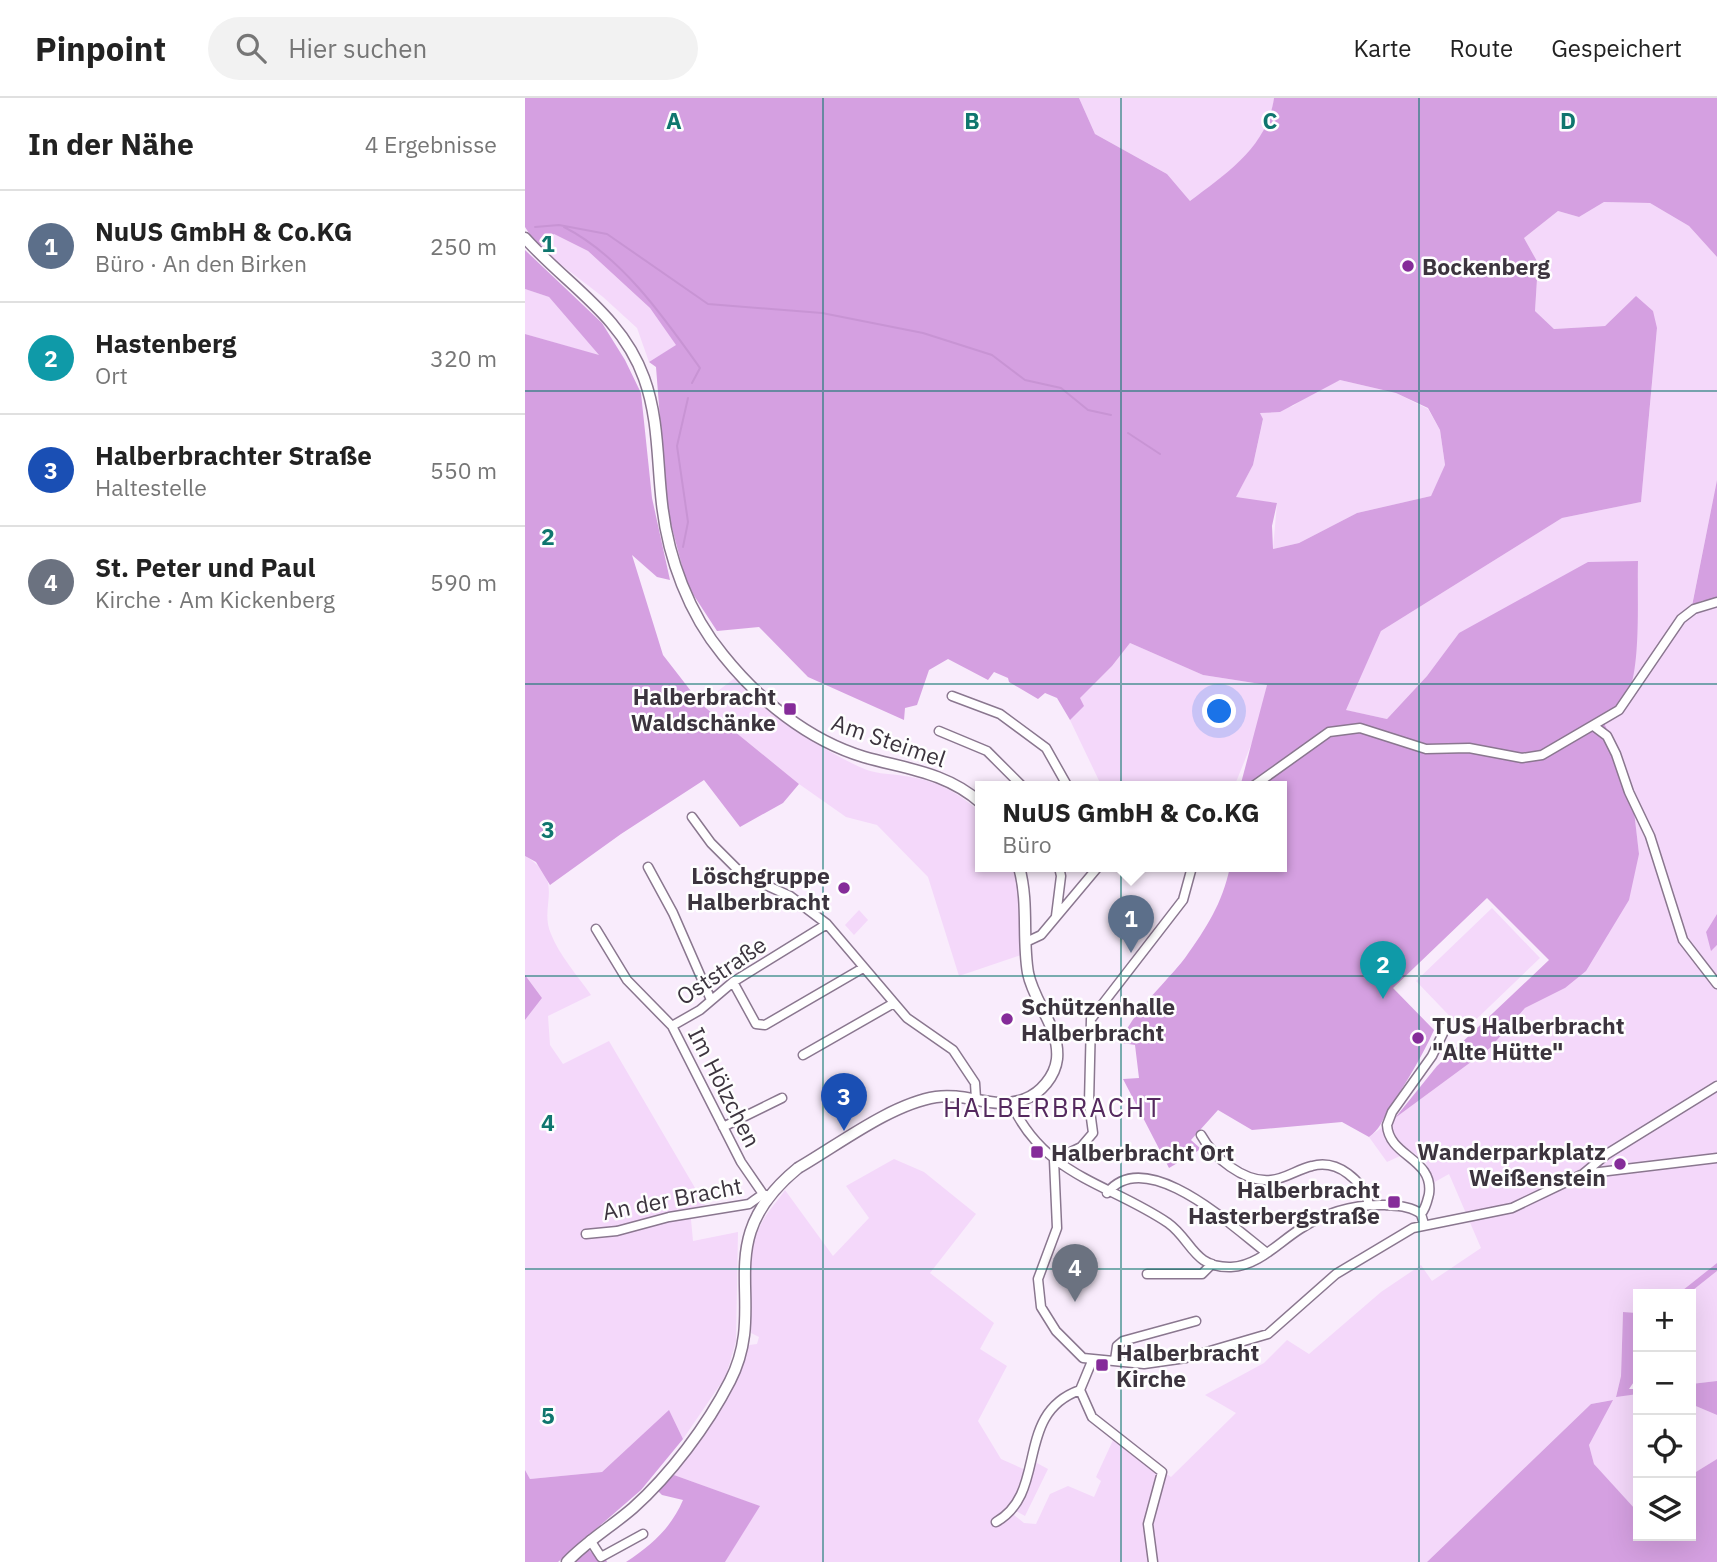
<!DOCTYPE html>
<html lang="de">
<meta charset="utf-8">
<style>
:root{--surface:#fff;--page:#f2f2f2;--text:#222;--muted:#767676;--line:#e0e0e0;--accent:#852c99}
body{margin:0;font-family:"IBM Plex Sans",sans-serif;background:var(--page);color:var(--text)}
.controls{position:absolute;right:21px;bottom:21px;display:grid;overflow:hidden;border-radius:0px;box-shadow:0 7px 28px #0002}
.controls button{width:63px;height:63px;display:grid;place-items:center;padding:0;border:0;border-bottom:2px solid var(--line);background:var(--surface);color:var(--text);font:35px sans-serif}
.you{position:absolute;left:695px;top:614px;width:24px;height:24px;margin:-18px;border:5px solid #fff;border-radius:50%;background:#1a73e8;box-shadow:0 0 0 10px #1a73e833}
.badge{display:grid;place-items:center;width:46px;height:46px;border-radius:50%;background:var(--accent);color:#fff;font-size:23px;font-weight:700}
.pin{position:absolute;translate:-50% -58px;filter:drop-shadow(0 2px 4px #0008)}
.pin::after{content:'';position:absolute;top:37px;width:24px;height:21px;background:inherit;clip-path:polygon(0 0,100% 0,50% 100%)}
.popup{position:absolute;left:450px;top:683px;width:312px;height:91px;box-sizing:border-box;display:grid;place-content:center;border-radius:0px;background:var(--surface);filter:drop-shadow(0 2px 5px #0005);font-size:23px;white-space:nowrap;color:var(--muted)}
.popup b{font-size:26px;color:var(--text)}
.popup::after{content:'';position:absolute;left:50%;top:100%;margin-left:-14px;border:14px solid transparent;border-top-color:var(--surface)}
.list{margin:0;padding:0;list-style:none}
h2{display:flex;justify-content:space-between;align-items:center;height:91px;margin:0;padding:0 28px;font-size:30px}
h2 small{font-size:23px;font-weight:400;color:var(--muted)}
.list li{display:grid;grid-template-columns:46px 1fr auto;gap:21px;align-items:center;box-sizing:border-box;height:112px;padding:0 28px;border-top:2px solid var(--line)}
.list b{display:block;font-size:26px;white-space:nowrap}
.list p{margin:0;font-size:23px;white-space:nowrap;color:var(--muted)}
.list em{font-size:23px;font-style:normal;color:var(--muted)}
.icon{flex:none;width:38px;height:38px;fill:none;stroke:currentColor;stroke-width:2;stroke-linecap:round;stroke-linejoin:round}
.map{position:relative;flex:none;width:1192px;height:1464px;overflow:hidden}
header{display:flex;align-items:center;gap:42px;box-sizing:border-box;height:98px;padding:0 35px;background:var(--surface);border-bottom:2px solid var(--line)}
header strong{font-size:33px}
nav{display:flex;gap:38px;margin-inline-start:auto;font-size:24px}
.search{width:490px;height:63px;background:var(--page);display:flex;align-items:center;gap:18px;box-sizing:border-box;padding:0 24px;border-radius:38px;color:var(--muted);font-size:26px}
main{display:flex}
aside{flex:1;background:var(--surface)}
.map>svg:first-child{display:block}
.green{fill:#f4d8fa}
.forest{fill:#d5a0e1;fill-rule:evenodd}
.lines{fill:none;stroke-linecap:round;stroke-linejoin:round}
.stream{stroke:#c894d4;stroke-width:2}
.minor-casing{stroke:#8a778f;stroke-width:11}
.major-casing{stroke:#8a778f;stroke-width:13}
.minor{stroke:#fff;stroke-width:8}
.major{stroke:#fff;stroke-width:10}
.grid{fill:none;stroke:#0f766e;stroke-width:2;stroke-opacity:0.55}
.poi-dot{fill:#852c99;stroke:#fefefe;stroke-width:2.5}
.labels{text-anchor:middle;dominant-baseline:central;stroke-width:5;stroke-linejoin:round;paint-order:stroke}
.poi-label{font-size:23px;font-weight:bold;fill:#3c343e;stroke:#fefefe;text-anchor:start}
.street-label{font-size:23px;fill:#3c343e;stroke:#fefefe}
.quarter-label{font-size:26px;letter-spacing:2px;fill:#54295e;stroke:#fefefe}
.grid-label{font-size:23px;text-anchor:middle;font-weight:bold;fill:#0f766e;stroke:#fefefe;stroke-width:5;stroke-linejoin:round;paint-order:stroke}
</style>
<header>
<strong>Pinpoint</strong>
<div class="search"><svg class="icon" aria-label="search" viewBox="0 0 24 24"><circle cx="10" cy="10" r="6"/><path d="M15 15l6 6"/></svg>Hier suchen</div>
<nav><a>Karte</a><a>Route</a><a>Gespeichert</a></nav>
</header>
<main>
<aside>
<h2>In der Nähe<small>4 Ergebnisse</small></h2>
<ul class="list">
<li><span class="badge" style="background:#5c6f8a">1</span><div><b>NuUS GmbH &amp; Co.KG</b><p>Büro · An den Birken</p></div><em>250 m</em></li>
<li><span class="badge" style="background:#0f9aa8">2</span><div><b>Hastenberg</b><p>Ort</p></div><em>320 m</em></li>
<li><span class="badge" style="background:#1a4fb4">3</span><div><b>Halberbrachter Straße</b><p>Haltestelle</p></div><em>550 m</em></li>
<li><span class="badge" style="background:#6b7280">4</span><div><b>St. Peter und Paul</b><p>Kirche · Am Kickenberg</p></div><em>590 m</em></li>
</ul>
</aside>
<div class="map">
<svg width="1192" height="1464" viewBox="0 0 1192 1464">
<rect width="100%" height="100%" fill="#f9ecfc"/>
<!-- green -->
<path class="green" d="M554,0H749C743,49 702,75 665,103L642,76L570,36Z
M1079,104L1125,105L1164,128L1192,159V382L1167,507L1192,500V816L1181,834L1187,852L1192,847V1165L1153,1196H1113V1215L1098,1214L1096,1278L1091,1298L1113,1296V1410L1110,1412L1069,1366L1064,1347L1087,1302L1066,1306L902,1464H200L234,1408L149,1377L204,1299L224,1247L232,1246L234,1239L226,1235C224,1201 219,1160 235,1128C241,1115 252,1104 260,1092L308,1158L344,1120L321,1088L369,1061L399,1074L451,1116L405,1175L469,1225L455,1251L482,1268L453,1323L476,1361L505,1374L510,1364L523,1371L500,1418L491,1413L489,1417L499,1425L511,1426L525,1396L543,1388L569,1399L576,1383L571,1379L589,1340L646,1379L711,1315L680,1297L739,1265L762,1242L784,1256L856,1194L896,1167L907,1183L956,1150L924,1076L908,1085L901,1065L886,1053L862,1064L844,1039L965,950L1000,910L1040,890L1114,756L1109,714L1088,655L934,535L902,578L862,621L820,612L856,533L1037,420L1116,404L1132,231L1108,201L1080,228L1029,231L1010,213L1013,165L999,140L1033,113L1054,119Z
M29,136L63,153L125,210L152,247L124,264L112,230L78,199L13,149Z
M0,191L24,199L75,258L0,236Z
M815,282L871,295L903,311L915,332L920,368L906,398L832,415L774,445L748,451L752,405L710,400L728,367L738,322L735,315L768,308L791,292Z
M605,545L678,577L742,587L732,632L709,689H577L545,622L558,608L554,600L587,568Z
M211,579C248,616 293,652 342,672C353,676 368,676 379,678C411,682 431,693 455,714L456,769H488L496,806V857L434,878L403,779L352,727L321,719L274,686L176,606Z
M0,758C42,783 13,807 26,836C34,857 53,878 66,897L23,918L25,947L38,966L84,943L180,1107L165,1111L168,1143L213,1134L211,1243L201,1278L158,1341L144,1313L77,1374L5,1381L0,1372V922L17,900L0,877Z
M967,810L1015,860L939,933L891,883Z
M334,812L343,822L329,837L320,827Z
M1192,1173V1283L1166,1286L1163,1196Z
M1166,1306L1192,1317V1361L1166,1377Z"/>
<!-- forest -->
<path class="forest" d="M0,0H554L570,36L642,76L665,103C702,75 742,49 749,0H1192V159L1164,128L1125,105L1079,104L1054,119L1033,113L999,140L1013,165L1010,213L1029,231L1080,228L1111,198L1128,213L1132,230L1116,404L1037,420L856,533L821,612L862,621L902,578L934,535L1063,464L1113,463C1112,498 1116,563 1104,594C1099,606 1086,613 1076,619L1088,644V655L1109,713L1114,756L1104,802L1061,873L1040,890L1000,910L965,950L870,1020L912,968L1024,862L962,800L868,890L909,932C896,961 880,986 863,1013C856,1024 855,1031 844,1039L817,1024L727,1032L693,1012L666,1042L676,1051L644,1070L598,981L614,980L610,947L597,945C598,924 646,879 660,860C682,829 697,806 705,769H756V689H715L742,587L678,577L605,545L587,568L555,600L559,608L545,622L532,600L520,595L513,601L484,584L483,580L469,574L463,582L423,561L404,572L392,607L380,610L379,622L283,579L234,529L192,533L162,487L142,411L131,269L124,264L151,247L125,210L63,153L29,136L13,149L0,129ZM815,282L871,295L903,310L915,332L920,367L906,398L832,415L774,445L748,451L747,428L752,405L711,399L728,367L738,321L735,315L755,314Z
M0,152L77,225L100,262L116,295L127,400L145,482L132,479L107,457L138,557L176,606L274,686L258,705L215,729L179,682L96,736L25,787L11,764L0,758V236L74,257L24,199L0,191Z
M1192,382V500L1176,503L1167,508Z
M1192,816V847L1186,853L1181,834Z
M0,877L17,900L0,922Z
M1192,1165V1173L1163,1196H1153Z
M1098,1214L1113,1215V1278L1104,1291H1113V1296L1091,1299L1096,1278Z
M1192,1283V1317L1166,1306V1286Z
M1088,1302L1064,1347L1069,1366L1110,1411L1113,1410V1438H1166V1377L1192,1361V1464H902L1066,1306Z
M144,1312L158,1341L116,1392L33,1464H0V1372L5,1381L77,1374Z
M149,1377L235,1408L200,1464H101C127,1447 146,1430 158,1402L137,1397L132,1392Z
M63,1451L75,1462L80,1459L82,1464H48Z"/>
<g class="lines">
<!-- stream -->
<path class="stream" d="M10,129L34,127L82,136L183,206L297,215L398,235L467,257L500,282L536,290L563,312L586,317
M39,129C96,158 138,218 175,270L167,285
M603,335L635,356
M158,449L163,424L152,348L163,300"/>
<!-- minor casing -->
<g class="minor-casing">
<path id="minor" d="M427,598L475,616L521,650L543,689
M1070,629L1082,638L1091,656L1104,694L1125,738L1158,842L1192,886
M414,633L462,653L498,689
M727,689L804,634L835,630L901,651L944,650L997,660L1017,657L1094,612L1156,521L1169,511L1192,504
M167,719L186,745L218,777L265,798L302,826L382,920L428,952L450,985L451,1001
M123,769L148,815L186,902
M531,818L536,778L534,769
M71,831L102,882L147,928L216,1064L238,1096L244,1098
M501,844L516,837L573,769
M208,884L231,926L240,927L338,870
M147,928L175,912L208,884L302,826
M278,957L369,905
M486,1005C520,1079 584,1085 643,1125C667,1142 668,1170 706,1169C733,1168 753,1145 775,1131C801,1114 829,1106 860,1107C872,1108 886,1108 896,1116L899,1126
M198,1029L257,1000
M676,1037C688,1059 719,1085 746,1082C760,1081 773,1071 787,1068C813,1061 838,1083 844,1106
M529,1062L532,1130L513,1181L516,1209L531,1233L558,1260L619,1266L661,1260L743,1236L811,1176L888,1130L987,1110L1058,1076L1192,1060
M529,1062L556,1049L568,1035L564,1005L566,921L658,802L667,769
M1058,1076L1082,1056L1192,988
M582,1095C621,1046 709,1130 742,1155
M896,1116C901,1110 902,1104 904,1096C909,1060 864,1059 862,1027L867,1014L907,958L921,929
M61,1136L92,1133L144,1119L224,1106L238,1096
M622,1176H677L687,1166
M590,1262L592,1248L598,1243L671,1223
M567,1263L555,1292L567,1319L637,1374L623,1426L628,1464
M471,1424C524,1394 488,1316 555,1292
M65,1442L76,1459L118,1436"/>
</g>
<!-- major casing -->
<g class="major-casing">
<path id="major" d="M0,140C42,187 97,218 119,280C134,321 132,364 137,406C143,460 164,516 198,557C234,602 283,642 339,659C381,671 421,674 456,705
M42,1464C62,1443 86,1429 108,1410C145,1377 182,1328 205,1283C246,1203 181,1145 273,1070C313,1047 366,1006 411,999C441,994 471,1013 500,1001C516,995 530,978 532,961C535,930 509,905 503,875C497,840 504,805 494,769"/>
</g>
<!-- minor -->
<use href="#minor" class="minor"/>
<!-- major -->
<use href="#major" class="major"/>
</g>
<!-- grid -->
<path class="grid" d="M298,0V1464M596,0V1464M894,0V1464M0,293H1192M0,586H1192M0,878H1192M0,1171H1192"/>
<!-- markers -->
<g class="poi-dot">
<circle cx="883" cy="168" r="7"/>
<rect x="258" y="604" width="14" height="14" rx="3.5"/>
<circle cx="319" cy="790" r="7"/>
<circle cx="482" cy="921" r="7"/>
<circle cx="893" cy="940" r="7"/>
<rect x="505" y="1047" width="14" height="14" rx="3.5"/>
<circle cx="1095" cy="1066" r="7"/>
<rect x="862" y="1097" width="14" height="14" rx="3.5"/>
<rect x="570" y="1260" width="14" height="14" rx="3.5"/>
</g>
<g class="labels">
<!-- poi labels -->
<g class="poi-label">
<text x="897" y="168">Bockenberg</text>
<text x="251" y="598" text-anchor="end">Halberbracht<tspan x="251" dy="26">Waldschänke</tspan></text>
<text x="305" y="777" text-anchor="end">Löschgruppe<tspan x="305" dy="26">Halberbracht</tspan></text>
<text x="496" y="908">Schützenhalle<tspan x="496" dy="26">Halberbracht</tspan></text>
<text x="907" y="927">TUS Halberbracht<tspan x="907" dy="26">"Alte Hütte"</tspan></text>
<text x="1081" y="1053" text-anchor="end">Wanderparkplatz<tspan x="1081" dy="26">Weißenstein</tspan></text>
<text x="526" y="1054">Halberbracht Ort</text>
<text x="855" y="1091" text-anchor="end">Halberbracht<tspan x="855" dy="26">Hasterbergstraße</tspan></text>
<text x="591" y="1254">Halberbracht<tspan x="591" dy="26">Kirche</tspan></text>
</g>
<!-- street labels -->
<g class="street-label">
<text transform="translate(364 642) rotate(19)">Am Steimel</text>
<text transform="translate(196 872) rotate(-34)">Oststraße</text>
<text transform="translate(200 989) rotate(63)">Im Hölzchen</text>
<text transform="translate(147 1100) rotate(-11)">An der Bracht</text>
</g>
<!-- quarter labels -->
<g class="quarter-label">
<text x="528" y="1009">HALBERBRACHT</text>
</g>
</g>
<g class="grid-label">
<text x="149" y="31">A</text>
<text x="447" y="31">B</text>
<text x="745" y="31">C</text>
<text x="1043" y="31">D</text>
<text x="23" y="154">1</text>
<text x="23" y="447">2</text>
<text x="23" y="740">3</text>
<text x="23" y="1033">4</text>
<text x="23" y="1326">5</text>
</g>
</svg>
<div class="controls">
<button>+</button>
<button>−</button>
<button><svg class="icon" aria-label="locate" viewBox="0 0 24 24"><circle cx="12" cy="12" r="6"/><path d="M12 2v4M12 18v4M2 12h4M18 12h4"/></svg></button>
<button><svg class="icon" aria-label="layers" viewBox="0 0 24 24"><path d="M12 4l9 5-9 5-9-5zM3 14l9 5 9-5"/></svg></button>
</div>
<div class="you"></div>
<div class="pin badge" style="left:606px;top:855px;background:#5c6f8a">1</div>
<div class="popup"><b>NuUS GmbH &amp; Co.KG</b>Büro</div>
<div class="pin badge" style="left:858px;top:901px;background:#0f9aa8">2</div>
<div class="pin badge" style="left:319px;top:1033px;background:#1a4fb4">3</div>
<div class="pin badge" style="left:550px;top:1204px;background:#6b7280">4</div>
</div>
</main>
